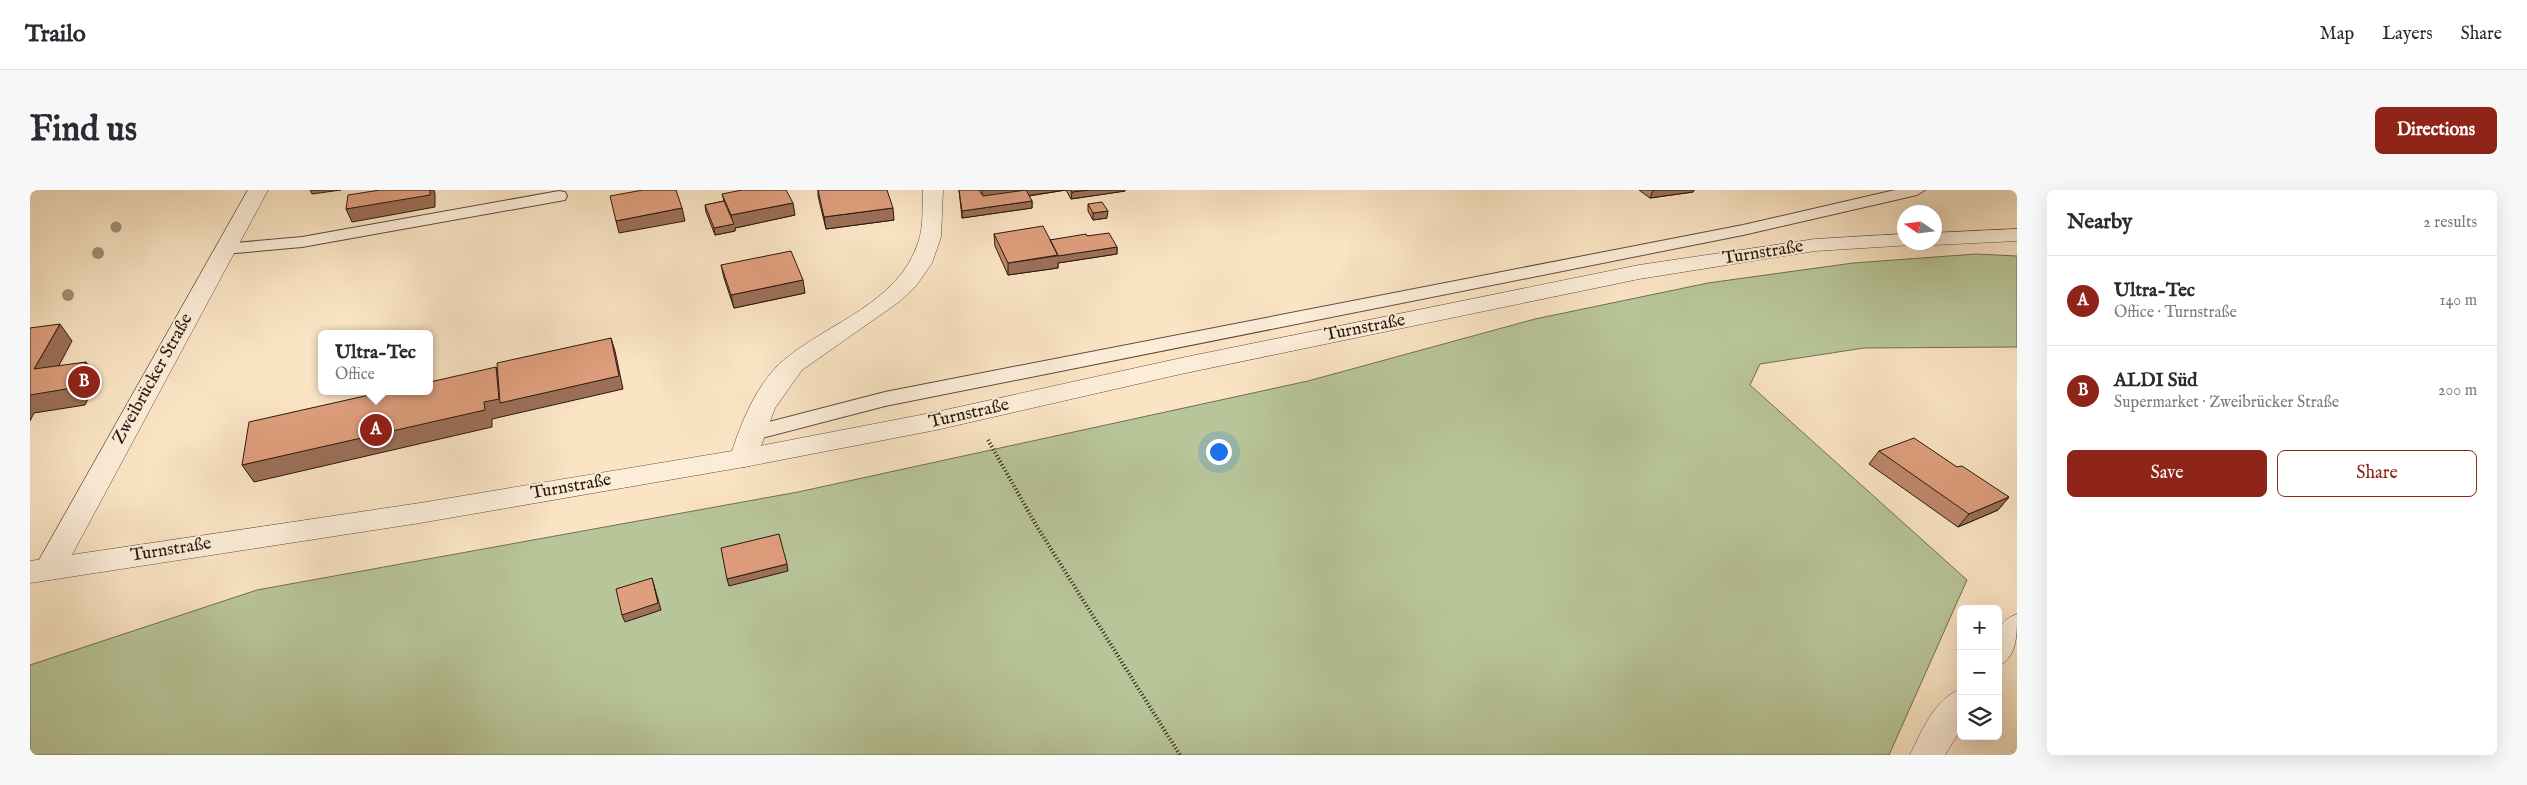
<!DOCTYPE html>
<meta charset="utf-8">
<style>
:root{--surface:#fff;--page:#f7f7f7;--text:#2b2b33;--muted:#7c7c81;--line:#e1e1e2;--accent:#8f2418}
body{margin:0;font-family:"IM FELL English",serif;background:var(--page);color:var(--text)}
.controls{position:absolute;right:15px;bottom:15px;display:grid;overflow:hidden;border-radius:8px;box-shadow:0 5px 20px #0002}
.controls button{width:45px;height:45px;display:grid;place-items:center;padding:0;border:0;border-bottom:1px solid var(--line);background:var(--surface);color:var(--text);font:25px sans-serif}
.compass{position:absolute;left:1867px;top:15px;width:45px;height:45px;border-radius:50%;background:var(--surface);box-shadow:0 5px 20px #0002;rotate:283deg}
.you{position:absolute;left:1188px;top:261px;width:18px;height:18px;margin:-12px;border:4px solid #fff;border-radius:50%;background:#1a73e8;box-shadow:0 0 0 8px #1a73e833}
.badge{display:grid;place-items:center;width:32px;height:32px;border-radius:50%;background:var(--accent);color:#fff;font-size:16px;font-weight:700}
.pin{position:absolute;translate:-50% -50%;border:2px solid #fff;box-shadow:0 1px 5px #0006}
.popup{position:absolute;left:288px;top:140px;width:115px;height:65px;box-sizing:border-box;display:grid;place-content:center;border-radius:8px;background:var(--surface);filter:drop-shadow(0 1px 4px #0005);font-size:16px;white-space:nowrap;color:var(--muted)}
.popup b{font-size:19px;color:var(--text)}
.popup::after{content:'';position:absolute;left:50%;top:100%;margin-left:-10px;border:10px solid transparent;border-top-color:var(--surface)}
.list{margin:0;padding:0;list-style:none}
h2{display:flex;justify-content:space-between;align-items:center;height:65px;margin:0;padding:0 20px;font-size:21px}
h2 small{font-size:16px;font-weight:400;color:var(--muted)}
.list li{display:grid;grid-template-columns:32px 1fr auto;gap:15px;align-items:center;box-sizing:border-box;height:90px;padding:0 20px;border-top:1px solid var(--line)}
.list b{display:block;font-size:19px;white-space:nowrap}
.list p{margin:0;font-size:16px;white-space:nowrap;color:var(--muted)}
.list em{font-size:16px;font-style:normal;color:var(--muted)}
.actions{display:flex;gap:10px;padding:15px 20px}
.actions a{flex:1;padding:11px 0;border:1px solid var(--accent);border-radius:8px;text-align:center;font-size:18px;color:var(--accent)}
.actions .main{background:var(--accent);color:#fff}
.icon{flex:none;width:28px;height:28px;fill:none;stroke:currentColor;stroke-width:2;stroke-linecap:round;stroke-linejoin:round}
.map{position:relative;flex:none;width:1987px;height:565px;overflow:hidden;border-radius:8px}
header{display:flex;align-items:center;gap:30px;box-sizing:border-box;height:70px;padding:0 25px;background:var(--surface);border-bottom:1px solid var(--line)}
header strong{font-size:24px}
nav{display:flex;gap:28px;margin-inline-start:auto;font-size:18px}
.intro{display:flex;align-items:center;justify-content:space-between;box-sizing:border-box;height:120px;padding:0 30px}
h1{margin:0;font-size:35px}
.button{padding:12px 22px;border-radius:8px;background:var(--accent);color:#fff;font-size:18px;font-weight:700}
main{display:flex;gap:30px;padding:0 30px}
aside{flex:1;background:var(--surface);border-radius:8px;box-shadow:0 5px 20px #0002}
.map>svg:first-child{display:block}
.green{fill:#b8c599;stroke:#716f54}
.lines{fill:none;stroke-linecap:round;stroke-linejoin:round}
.service-casing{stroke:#5e4c3c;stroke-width:2}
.minor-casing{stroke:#5e4c3c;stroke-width:1}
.tertiary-casing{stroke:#5e4c3c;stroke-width:1}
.path{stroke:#2a190e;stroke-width:4;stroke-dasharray:1 2.5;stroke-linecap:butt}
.service{fill:#fcedd9;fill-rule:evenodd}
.minor{fill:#fcedd9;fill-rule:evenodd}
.tertiary{fill:#fcedd9;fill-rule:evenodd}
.tree{fill:#9f9177}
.wall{fill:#c0886c;stroke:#2a190e}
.shaded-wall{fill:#9c6f58;stroke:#2a190e}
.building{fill:#df9e7d;stroke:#2a190e}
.labels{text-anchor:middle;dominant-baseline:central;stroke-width:4;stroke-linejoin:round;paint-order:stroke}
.street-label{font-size:18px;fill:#2a190e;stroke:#fcedd9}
</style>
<header>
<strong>Trailo</strong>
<nav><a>Map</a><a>Layers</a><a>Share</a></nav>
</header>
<div class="intro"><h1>Find us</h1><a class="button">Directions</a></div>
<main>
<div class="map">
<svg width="1987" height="565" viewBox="0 0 1987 565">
<rect width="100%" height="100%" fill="#fae4c4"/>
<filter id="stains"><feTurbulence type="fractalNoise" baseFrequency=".004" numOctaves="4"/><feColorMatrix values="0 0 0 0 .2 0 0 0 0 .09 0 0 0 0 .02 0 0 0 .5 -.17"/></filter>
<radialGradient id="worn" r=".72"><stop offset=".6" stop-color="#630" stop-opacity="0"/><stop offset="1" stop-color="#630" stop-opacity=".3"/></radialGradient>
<!-- green -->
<path class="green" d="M1946,64L1987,66V157L1834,158L1730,174L1720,195L1937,390L1859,565H0V475L227,400L768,302L1278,191L1505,129L1678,93L1823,73Z"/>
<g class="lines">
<!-- service casing -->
<g class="service-casing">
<path id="service" d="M1865,0H1895L1887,5L1713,45L855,216L720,251L712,249L709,244L712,239L855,202L1713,35Z
M529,1L535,2L537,6L535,10L272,57L194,64L188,63L185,59L188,55L194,54L272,47Z"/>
</g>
<!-- minor casing -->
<g class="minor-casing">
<path id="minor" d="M218,0H238L30,387L19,390L8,387L4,379Z
M893,0H913L911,47L902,73L886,96L869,112L772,180L745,218L724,275L714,277L704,275L700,268C710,234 727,192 755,169C800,132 868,113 888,53C894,36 892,17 893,0Z
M1987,424C1987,447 1987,467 1968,476C1968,453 1961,433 1987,424Z
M1931,499V539L1915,565H1880C1891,542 1905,508 1931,499Z"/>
</g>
<!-- tertiary casing -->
<g class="tertiary-casing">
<path id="tertiary" d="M1987,39V51L1904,55L1896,52H1904V43Z
M1874,44V52H1883L1882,55L1785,61L1609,89L1151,184L906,240L714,277L390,333L0,393V371L390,313L714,259L906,222L1151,168L1609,75L1785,49Z"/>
</g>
<!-- path -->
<path class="path" d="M958,250L1006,335L1150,565"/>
<!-- service -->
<use href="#service" class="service"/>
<!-- minor -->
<use href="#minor" class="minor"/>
<!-- tertiary -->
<use href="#tertiary" class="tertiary"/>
</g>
<!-- trees -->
<g class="tree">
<circle cx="86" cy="37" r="5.5"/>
<circle cx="68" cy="63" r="6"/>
<circle cx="38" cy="105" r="6"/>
</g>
<!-- wall -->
<path class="wall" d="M788,0L864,30L796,39L788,6Z
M929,0H1095V1L1041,9L1036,0L999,6L1002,11V18L932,28Z
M1609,0H1664L1663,2L1620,8Z
M692,4L765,25L705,38V41L685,45L676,22L675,15L694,11Z
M1058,14L1077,28L1063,30L1058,21Z
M964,44L1020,50L1057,46L1087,57V64L1028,73V78L978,85L965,56Z
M691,75L775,103L704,118L694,88Z
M1849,261L1927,277L1979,307L1968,320L1928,337L1839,274Z"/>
<!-- shaded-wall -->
<path class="shaded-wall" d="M280,0H311L282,4Z
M400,0H404L405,4V17L322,32L316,19Z
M952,0H996L953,12Z
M996,0H1036L996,6Z
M1058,0H1095V1L1041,9L1042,2Z
M1623,0H1664L1663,2L1620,8Z
M1002,11V18L932,28V21Z
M763,13L765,25L705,38V41L685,45L684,38L703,34L701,25Z
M652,18L655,31L589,43L586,31Z
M863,18L864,30L796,39L794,27Z
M1078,21L1077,28L1063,30V23Z
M1087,57V64L1028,73V78L978,85V73Z
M773,90L775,103L704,118L701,105Z
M30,134L42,151L18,196L4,179Z
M581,148L585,161L593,199L462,229V237L224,292L212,275L454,212L466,177L473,194Z
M56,172L68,188L55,215L4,223L0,231V205Z
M1979,307L1968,320L1928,337L1939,324Z
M757,374L758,381L699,396L697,389Z
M622,388L631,420L595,432L592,425Z"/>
<!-- building -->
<path class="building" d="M350,0H400V5L316,19L318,5Z
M613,0H646L652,18L586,31L580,6Z
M712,0H756L763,13L701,25L692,4Z
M788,0H857L863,18L794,27Z
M929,0H949L953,6L996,0L1002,11L932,21Z
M1040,0H1058L1042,2Z
M694,11L704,34L684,38L675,15Z
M1072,12L1078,21L1063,23L1058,14Z
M1013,36L1028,65L978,73L964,44Z
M1079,43L1087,57L1028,66L1020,50L1056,44L1057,46Z
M761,61L773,90L701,105L691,75Z
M30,134L4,179L56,172L42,198L0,205V138Z
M581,148L589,186L470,213L467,173Z
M466,177L469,209L454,212L455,220L212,275L219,232L357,201H400V192Z
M1884,248L1927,277L1932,276L1979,307L1939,324L1849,261Z
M749,344L757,374L697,389L691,358Z
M622,388L628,413L592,425L586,399Z"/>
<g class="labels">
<!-- street labels -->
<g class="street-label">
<text transform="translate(1733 63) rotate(-9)">Turnstraße</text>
<text transform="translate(1335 138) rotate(-11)">Turnstraße</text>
<text transform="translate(123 189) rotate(-61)">Zweibrücker Straße</text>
<text transform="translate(939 224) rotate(-13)">Turnstraße</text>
<text transform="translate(541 297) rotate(-10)">Turnstraße</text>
<text transform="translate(141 360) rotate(-9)">Turnstraße</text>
</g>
</g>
<rect width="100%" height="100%" filter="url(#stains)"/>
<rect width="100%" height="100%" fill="url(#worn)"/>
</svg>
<div class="controls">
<button>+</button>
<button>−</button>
<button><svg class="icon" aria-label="layers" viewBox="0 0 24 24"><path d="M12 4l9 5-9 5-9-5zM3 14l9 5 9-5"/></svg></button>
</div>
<svg class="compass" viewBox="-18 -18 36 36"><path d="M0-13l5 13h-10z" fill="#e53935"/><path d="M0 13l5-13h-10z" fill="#7c7c81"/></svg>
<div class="you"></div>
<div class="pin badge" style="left:346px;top:240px">A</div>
<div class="popup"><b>Ultra-Tec</b>Office</div>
<div class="pin badge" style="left:54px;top:192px">B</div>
</div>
<aside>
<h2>Nearby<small>2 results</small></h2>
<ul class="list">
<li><span class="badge">A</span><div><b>Ultra-Tec</b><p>Office · Turnstraße</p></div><em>140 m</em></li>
<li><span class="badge">B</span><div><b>ALDI Süd</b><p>Supermarket · Zweibrücker Straße</p></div><em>200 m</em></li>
</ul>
<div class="actions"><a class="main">Save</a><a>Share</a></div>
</aside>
</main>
